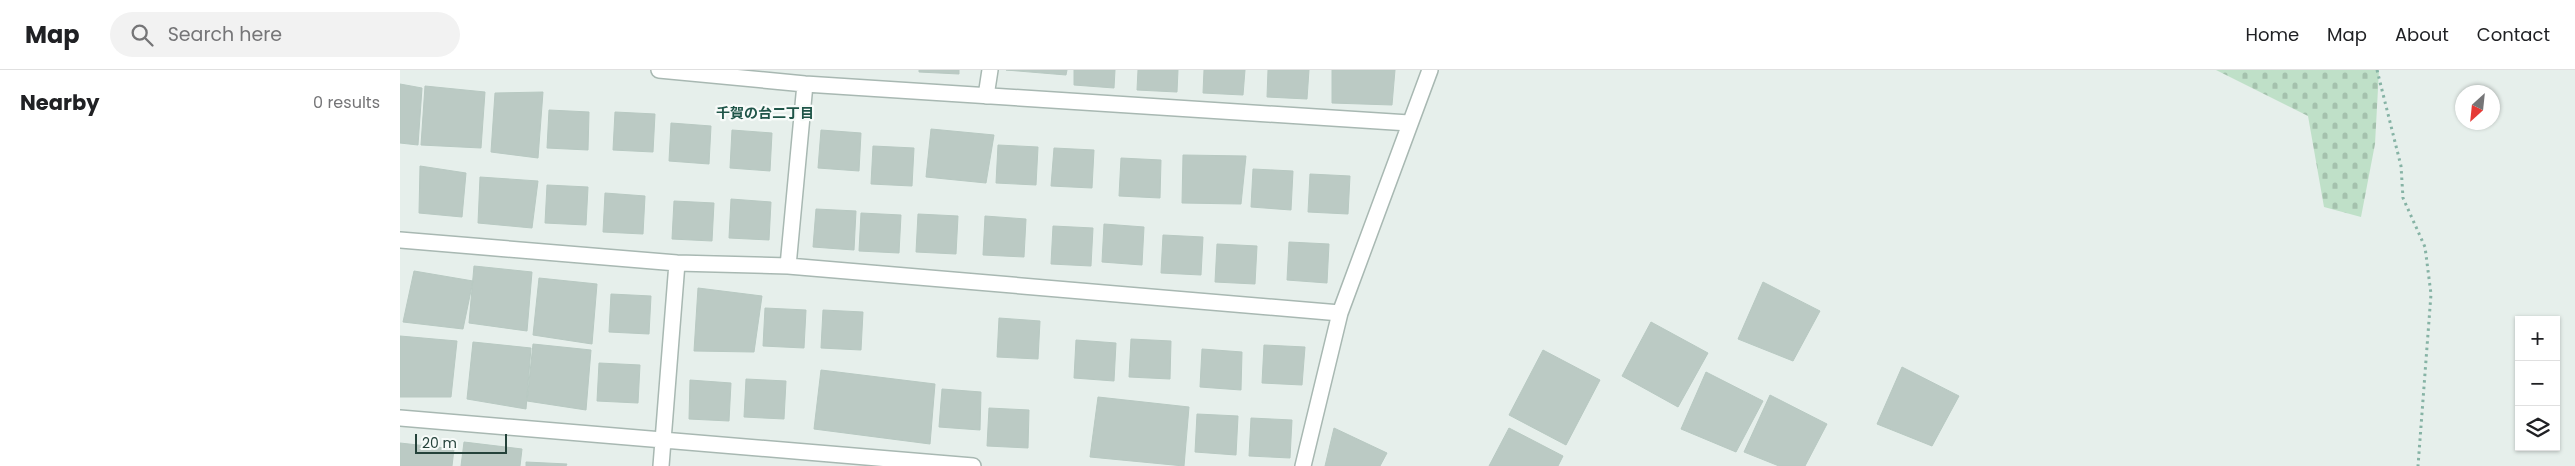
<!DOCTYPE html>
<meta charset="utf-8">
<style>
:root{--surface:#fff;--page:#f2f2f2;--text:#202124;--muted:#757577;--line:#e0e0e0}
body{margin:0;font-family:Poppins,"Noto Sans JP",sans-serif;background:var(--page);color:var(--text)}
.controls{position:absolute;right:15px;bottom:15px;display:grid;overflow:hidden;border-radius:0px;box-shadow:0 1px 4px #0004}
.controls button{width:45px;height:45px;display:grid;place-items:center;padding:0;border:0;border-bottom:1px solid var(--line);background:var(--surface);color:var(--text);font:25px sans-serif}
.compass{position:absolute;left:2055px;top:15px;width:45px;height:45px;border-radius:50%;background:var(--surface);box-shadow:0 1px 4px #0004;rotate:207deg}
.scale{position:absolute;left:15px;bottom:12px;width:92px;box-sizing:border-box;padding-left:5px;border:2px solid #24423a;border-top:0;font-size:14px;line-height:18px;white-space:nowrap;color:#24423a;-webkit-text-stroke:4px #f7fbf9;paint-order:stroke}
.list{margin:0;padding:0;list-style:none}
h2{display:flex;justify-content:space-between;align-items:center;height:65px;margin:0;padding:0 20px;font-size:21px}
h2 small{font-size:16px;font-weight:400;color:var(--muted)}
.icon{flex:none;width:28px;height:28px;fill:none;stroke:currentColor;stroke-width:2;stroke-linecap:round;stroke-linejoin:round}
.map{position:relative;flex:none;width:2175px;height:396px;overflow:hidden}
header{display:flex;align-items:center;gap:30px;box-sizing:border-box;height:70px;padding:0 25px;background:var(--surface);border-bottom:1px solid var(--line)}
header strong{font-size:24px}
nav{display:flex;gap:28px;margin-inline-start:auto;font-size:18px}
.search{width:350px;height:45px;background:var(--page);display:flex;align-items:center;gap:12px;box-sizing:border-box;padding:0 18px;border-radius:28px;color:var(--muted);font-size:19px}
main{display:flex}
aside{flex:1;background:var(--surface)}
.map>svg:first-child{display:block}
.cemetery{fill:url(#cemetery-stones)}
.building{fill:#bbcac4;stroke:#b8c9c2}
.lines{fill:none;stroke-linecap:round;stroke-linejoin:round}
.minor-casing{stroke:#a8b8b2;stroke-width:18}
.path{stroke:#86b3a5;stroke-width:3;stroke-dasharray:2.5 4;stroke-linecap:butt}
.minor{stroke:#fff;stroke-width:15}
.labels{text-anchor:middle;dominant-baseline:central;stroke-width:4.5;stroke-linejoin:round;paint-order:stroke}
.neighbourhood-label{font-size:14px;font-weight:bold;fill:#1f5548;stroke:#f7fbf9}
</style>
<header>
<strong>Map</strong>
<div class="search"><svg class="icon" aria-label="search" viewBox="0 0 24 24"><circle cx="10" cy="10" r="6"/><path d="M15 15l6 6"/></svg>Search here</div>
<nav><a>Home</a><a>Map</a><a>About</a><a>Contact</a></nav>
</header>
<main>
<aside>
<h2>Nearby<small>0 results</small></h2>
<ul class="list">
</ul>
</aside>
<div class="map">
<svg width="2175" height="396" viewBox="0 0 2175 396">
<defs>
<pattern id="cemetery-stones" width="16" height="16" patternUnits="userSpaceOnUse" patternTransform="scale(1.25)"><rect width="16" height="16" fill="#bfe0c8"/><path d="M2 7V4a2 2 0 0 1 4 0v3zM10 15v-3a2 2 0 0 1 4 0v3z" fill="#a4c1ad"/></pattern>
</defs>
<rect width="100%" height="100%" fill="#e6efeb"/>
<!-- cemetery -->
<path class="cemetery" d="M1816,0H1979L1975,74L1961,147L1924,137L1908,46Z"/>
<!-- building -->
<path class="building" d="M519,0H559V4L519,2Z
M606,0H667L666,5Z
M674,0H715L714,18L674,15Z
M738,0H778L777,22L737,20Z
M804,0H845L843,25L803,23Z
M868,0H909L907,29L867,27Z
M932,0H995L992,35L932,33Z
M0,14L22,18L18,75L0,73Z
M25,16L85,22L81,78L21,75Z
M143,22L138,88L91,82L95,23Z
M149,40L189,42L188,80L147,78Z
M215,42L255,44L253,82L213,80Z
M271,53L311,56L309,94L269,91Z
M531,59L594,65L586,113L526,107Z
M332,60L372,63L370,101L330,98Z
M421,60L461,63L459,101L418,98Z
M598,75L638,77L636,115L596,113Z
M473,76L514,78L512,116L471,114Z
M654,78L694,80L692,118L651,116Z
M783,85L846,86L841,134L782,133Z
M721,88L761,90L760,128L719,126Z
M20,96L66,103L62,147L19,143Z
M853,99L893,101L891,140L851,137Z
M910,104L950,106L948,144L908,142Z
M80,107L138,111L132,158L78,153Z
M147,115L188,117L186,155L145,153Z
M205,123L245,126L243,164L203,162Z
M331,129L371,132L369,170L329,168Z
M274,131L314,133L312,171L272,169Z
M416,139L456,141L454,180L413,177Z
M461,143L501,145L499,183L459,181Z
M518,144L558,146L556,184L516,182Z
M585,146L626,149L624,187L583,185Z
M704,154L744,157L742,195L702,192Z
M653,156L693,158L691,196L651,194Z
M763,165L803,167L801,205L761,203Z
M889,172L929,174L927,213L887,210Z
M817,174L857,176L855,214L815,212Z
M74,196L132,202L127,261L69,253Z
M14,201L73,211L63,259L3,252Z
M139,208L197,214L192,274L133,265Z
M1363,212L1420,241L1393,291L1338,269Z
M298,218L362,226L354,282L294,281Z
M211,224L251,226L249,264L209,262Z
M365,238L406,240L404,278L363,276Z
M423,240L463,242L461,280L421,278Z
M599,248L640,251L638,289L597,287Z
M1251,252L1308,283L1278,337L1222,306Z
M0,266L57,271L51,327H0Z
M731,269L771,271L770,309L729,307Z
M676,270L716,273L714,311L674,308Z
M73,272L131,278L126,339L67,329Z
M133,274L191,280L186,340L127,331Z
M864,275L905,277L902,315L862,313Z
M802,279L842,282L841,320L800,317Z
M1143,280L1200,310L1166,375L1109,345Z
M199,293L240,295L238,333L197,331Z
M1502,297L1559,326L1532,376L1477,354Z
M421,300L535,314L530,374L414,359Z
M1306,302L1363,331L1336,382L1281,359Z
M346,309L386,311L384,349L344,347Z
M290,310L331,313L329,351L289,349Z
M542,319L581,322L580,360L539,357Z
M1370,325L1427,354L1405,396H1379L1344,382Z
M698,327L789,337L784,396L690,387Z
M589,338L629,340L628,378L587,376Z
M797,344L838,346L836,385L795,382Z
M851,348L892,350L890,388L849,386Z
M934,358L987,383L980,396H925Z
M1109,358L1163,386L1158,396H1089Z
M64,372L122,379L120,396H61Z
M0,373L54,379L52,396H0Z
M126,392L167,394L166,396H126Z"/>
<g class="lines">
<!-- minor casing -->
<g class="minor-casing">
<path id="minor" d="M259,0L405,14L1009,53
M586,26L590,0
M0,170L277,193L388,196L940,243
M388,196L405,14
M0,348L573,396
M261,396L277,193
M903,396L940,243L1030,0"/>
</g>
<!-- path -->
<path class="path" d="M1977,0L2001,96L2003,128L2025,177L2031,224L2018,396"/>
<!-- minor -->
<use href="#minor" class="minor"/>
</g>
<g class="labels">
<!-- neighbourhood labels -->
<g class="neighbourhood-label">
<text x="365" y="43">千賀の台二丁目</text>
</g>
</g>
</svg>
<div class="controls">
<button>+</button>
<button>−</button>
<button><svg class="icon" aria-label="layers" viewBox="0 0 24 24"><path d="M12 4l9 5-9 5-9-5zM3 14l9 5 9-5"/></svg></button>
</div>
<svg class="compass" viewBox="-18 -18 36 36"><path d="M0-13l5 13h-10z" fill="#e53935"/><path d="M0 13l5-13h-10z" fill="#757577"/></svg>
<div class="scale">20 m</div>
</div>
</main>
